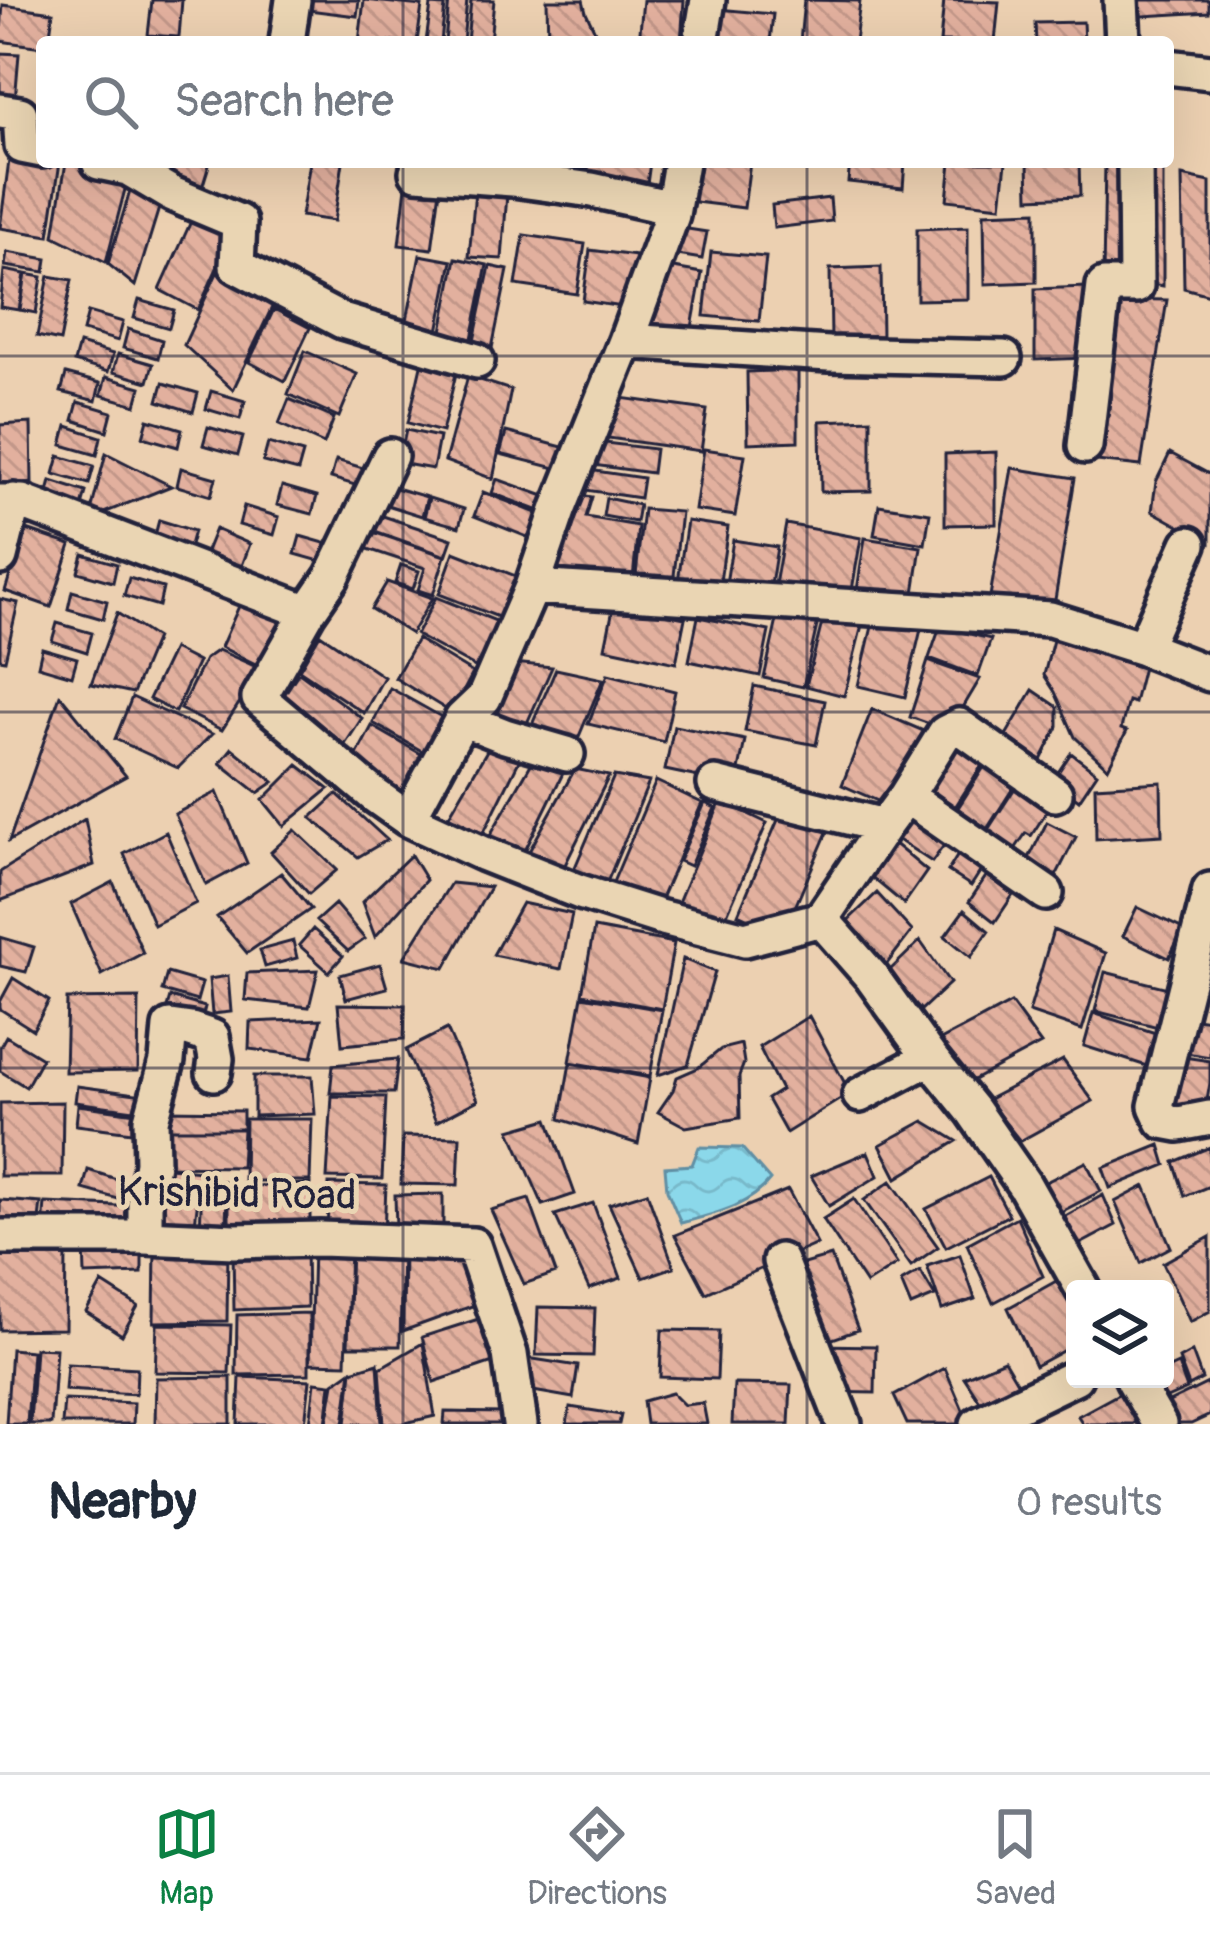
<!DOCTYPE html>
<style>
:root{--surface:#fff;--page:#f2f2f3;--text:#1f2937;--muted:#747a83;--line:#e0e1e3;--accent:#0b8043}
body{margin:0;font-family:Pangolin,sans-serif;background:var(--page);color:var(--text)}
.controls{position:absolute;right:36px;bottom:36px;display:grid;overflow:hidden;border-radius:12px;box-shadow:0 12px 48px #0002}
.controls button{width:108px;height:108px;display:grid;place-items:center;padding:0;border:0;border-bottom:3px solid var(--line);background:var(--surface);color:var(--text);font:60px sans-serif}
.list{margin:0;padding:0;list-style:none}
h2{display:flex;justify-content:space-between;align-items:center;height:156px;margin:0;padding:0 48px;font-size:51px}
h2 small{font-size:39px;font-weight:400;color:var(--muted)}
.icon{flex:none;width:66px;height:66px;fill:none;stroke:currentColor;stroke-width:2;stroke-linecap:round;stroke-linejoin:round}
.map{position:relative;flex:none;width:1210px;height:1424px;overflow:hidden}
.search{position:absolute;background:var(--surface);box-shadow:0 12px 48px #0002;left:36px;right:36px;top:36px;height:132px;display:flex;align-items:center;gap:30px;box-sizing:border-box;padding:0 42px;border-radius:12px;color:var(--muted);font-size:45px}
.sheet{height:348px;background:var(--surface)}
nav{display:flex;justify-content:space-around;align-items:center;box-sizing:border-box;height:168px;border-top:3px solid var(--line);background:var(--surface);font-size:33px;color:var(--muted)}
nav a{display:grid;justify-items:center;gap:6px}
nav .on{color:var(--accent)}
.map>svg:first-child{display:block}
.water{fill:url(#water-waves);stroke:#618fa4;stroke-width:3}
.building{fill:url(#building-back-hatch);stroke:#22223b;stroke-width:3}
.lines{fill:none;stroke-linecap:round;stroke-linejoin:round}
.minor-casing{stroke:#22223b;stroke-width:42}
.minor{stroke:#ead5b3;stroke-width:33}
.grid{fill:none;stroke:#22223b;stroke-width:3;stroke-opacity:0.55}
.labels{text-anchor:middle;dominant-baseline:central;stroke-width:10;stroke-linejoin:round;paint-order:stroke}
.street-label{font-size:42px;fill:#22223b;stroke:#ead5b3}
</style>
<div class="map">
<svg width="1210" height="1424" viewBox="0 0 1210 1424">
<defs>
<pattern id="water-waves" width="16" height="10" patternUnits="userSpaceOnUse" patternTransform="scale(3)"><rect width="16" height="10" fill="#8bd8ea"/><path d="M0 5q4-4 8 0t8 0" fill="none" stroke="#78b9ca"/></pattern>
<pattern id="building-back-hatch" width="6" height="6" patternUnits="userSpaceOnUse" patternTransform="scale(3)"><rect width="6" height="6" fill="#e2b09e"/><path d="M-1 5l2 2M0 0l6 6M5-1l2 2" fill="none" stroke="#c29789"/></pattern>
</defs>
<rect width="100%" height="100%" fill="#ecd0b1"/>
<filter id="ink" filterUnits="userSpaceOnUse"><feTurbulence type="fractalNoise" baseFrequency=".00833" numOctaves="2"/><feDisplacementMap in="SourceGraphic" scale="24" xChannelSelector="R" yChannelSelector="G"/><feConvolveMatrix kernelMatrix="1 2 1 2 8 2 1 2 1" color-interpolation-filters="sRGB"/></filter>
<g filter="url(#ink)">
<!-- water -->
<path class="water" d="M699,1147L742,1148L770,1180C749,1207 713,1214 681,1223L667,1190L665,1167L692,1165Z"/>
<!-- building -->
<path class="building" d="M152,0H182L179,37L148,35Z
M301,0H359L357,16L300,9Z
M364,0L422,6L417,42H359Z
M449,0H467L463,42H445Z
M471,0H494L490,42H467Z
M547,0H583L586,12L600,42H548Z
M643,0H684L681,42H639Z
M804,0L860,1L855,42H800Z
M944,0L999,2L995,42H940Z
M1128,0H1209V12L1127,17Z
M3,5L53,12L49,42H42V47L0,41Z
M431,5L445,6L441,42H426Z
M718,9L773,14L770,42H714Z
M1083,22L1084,42H1036L1035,23Z
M0,53L19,54L15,101L0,100Z
M10,153L42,162H60L49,236L0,228Z
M66,162H79L128,178L106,262L54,236Z
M159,162H210L201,191L154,176Z
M310,162H343L334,221L301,216Z
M509,162H587L585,175L508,167Z
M589,162H650L645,199L585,190Z
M684,162H750L744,208L679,200Z
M850,162H905L903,188L848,182Z
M951,162H1006L1001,206L947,200Z
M1028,162H1079L1080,196L1029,198Z
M1105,162H1163V286L1103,276Z
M1182,176L1210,182V295L1184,288Z
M134,178L163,195L135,286L108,264Z
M407,178L441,182L432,249L399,245Z
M475,191L507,194L502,259L469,257Z
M830,198L832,221L774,228L772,205Z
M1036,211V282L985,284L984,213Z
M193,217L231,237L198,310L160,290Z
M675,227L707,232L702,259L671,254Z
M968,227V299L917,300V229Z
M524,235L585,244L577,294L516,285Z
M590,250L644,257L636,309L583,301Z
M7,252L47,259L45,272L5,266Z
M711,252L766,257L759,321L704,316Z
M420,255L452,261L434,351L402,345Z
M456,258L487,265L468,358L438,352Z
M490,266L508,270L489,363L470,360Z
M662,266L702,273L691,333L651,325Z
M881,267L882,338L831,340L830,269Z
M4,270L25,274L19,310L0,307Z
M217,273L274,303L233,390L184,345Z
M26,274L42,277L36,313L20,310Z
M49,276L72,280L60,341L37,336Z
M1086,287V358L1035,360V289Z
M1104,299L1167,300L1141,466L1079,459Z
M139,300L174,310L169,328L134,318Z
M274,309L310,328L285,381L249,362Z
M88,312L123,322L118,341L83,331Z
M128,329L162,340L158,358L123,348Z
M79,344L113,354L108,372L74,362Z
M305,351L357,374L339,417L288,394Z
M424,352L459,361L442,432L408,423Z
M118,354L153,364L148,382L113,372Z
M798,370V441L748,443L747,372Z
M66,374L100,383L96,401L61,392Z
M468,376L511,390L493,479L445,461Z
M106,377L141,387L136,405L101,395Z
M163,383L198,393L193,412L158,401Z
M211,391L245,401L240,419L206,409Z
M607,396L707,410L701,451L601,437Z
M289,399L334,418L324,444L279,424Z
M78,402L112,412L107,431L73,420Z
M148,419L182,429L178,447L143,437Z
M871,419V491L821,492L820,421Z
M31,423L32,483L0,484V425Z
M67,426L101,437L97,455L62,445Z
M208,427L243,437L238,455L203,445Z
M406,430L439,437L433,469L399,463Z
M506,432L570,449L559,469L500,454Z
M597,442L655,449L652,473L593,465Z
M268,443L303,453L298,471L263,462Z
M704,449L745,455L735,516L695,510Z
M996,452V524L945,525V454Z
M106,453L171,486L89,519Z
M1170,453L1209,474L1210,472V543L1152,511L1156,482Z
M59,456L94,466L89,484L54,474Z
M336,460L370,470L365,488L331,478Z
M181,468L216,478L211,496L177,486Z
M1012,468L1075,478L1052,618L988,608Z
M582,469L643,478L640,498L579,489Z
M497,479L547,497L542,512L492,493Z
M51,481L86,492L81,510L46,500Z
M282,486L317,496L312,514L277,505Z
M392,487L427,497L422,516L387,505Z
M483,492L544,516L535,540L474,516Z
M574,494L592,497L586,517L638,526L632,590L546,584Z
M429,498L464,509L459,527L424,517Z
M606,498L639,505L636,522L603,516Z
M879,505L930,513L925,544L874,535Z
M244,506L279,517L274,535L239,525Z
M643,509L681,512L673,585H635Z
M374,513L452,539L446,556L369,529Z
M159,520L194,531L189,549L154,539Z
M687,521L728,527L719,588L678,581Z
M786,524L861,538L851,596L774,590Z
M24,529L71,545L51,607L5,591Z
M215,529L250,544L236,582L200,566Z
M367,530L445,556L433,595L418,590L425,568L362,547Z
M300,536L335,546L330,564L295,554Z
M865,538L921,547L912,606L856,597Z
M733,540L777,547L769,597L725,590Z
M454,552L526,580L511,622L439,594Z
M83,554L117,564L113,582L78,572Z
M401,565L419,571L413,589L395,583Z
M129,578L163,588L159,606L124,596Z
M387,582L432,598L411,634L371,609Z
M72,591L107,601L103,619L68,609Z
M243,597L287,619L264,668L221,647Z
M436,597L501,623L475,667L416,635Z
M0,599L18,603L5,660L0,659Z
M614,604L685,618L676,663L605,648Z
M779,611L818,621L803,687L764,678Z
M117,613L156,638L133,693L91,684Z
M824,615L862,625L844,696L806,686Z
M698,617L769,631L760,676L689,661Z
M874,618L921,629L905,697L858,686Z
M57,623L92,633L87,652L52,641Z
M940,627L991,639L978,676L929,658Z
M320,634L384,677L364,713L299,670Z
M417,639L473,673L452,713L395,678Z
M1053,640L1143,667L1134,703L1128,701L1121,729L1127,731L1108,768L1075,737L1055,692L1044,675Z
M42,648L77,658L72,676L38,666Z
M173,649L198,662L175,712L149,699Z
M218,650L261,669L222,730L180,709L205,659Z
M928,661L980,679L949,731L910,717Z
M514,663L552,667L519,741L486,725Z
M556,669L603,679L572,753L525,741Z
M299,672L362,718L338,755L275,709Z
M608,674L675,691L664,742L588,724Z
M754,686L825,701L816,745L745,731Z
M390,688L447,720L429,755L373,723Z
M1033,690L1058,707V727L1033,776L996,752Z
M60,695L126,776L9,841Z
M132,697L212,734L178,768L115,739Z
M872,709L926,732L889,806L842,785Z
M372,726L428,758L408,799L351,766Z
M674,726L745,740L736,785L665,770Z
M955,741L984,762L946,821L917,800Z
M489,747L523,753L475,850L440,831Z
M232,748L274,782L258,793L220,763Z
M1071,753L1097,773L1079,800L1053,780Z
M534,759L567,765L519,863L485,844Z
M986,764L1015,785L978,843L949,822Z
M298,765L329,789L284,826L263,800Z
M575,769L609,776L561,873L527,855Z
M614,776L649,782L605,887L573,872Z
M656,781L702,803L657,908L611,887Z
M1161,782L1162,835L1096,839L1095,786Z
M1017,785L1049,808L1031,836L1026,833L1007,861L980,842Z
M217,792L247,863L206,885L175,814Z
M337,794L387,840L358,857L311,818Z
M721,801L767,823L721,928L676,907Z
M705,803L715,808L690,866L679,861Z
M783,808L828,830L783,935L738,914Z
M913,814L949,838L932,862L897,839Z
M85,819L94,865L0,901V872Z
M1047,822L1076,837L1053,882L1024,868Z
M295,830L337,870L309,894L271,852Z
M166,832L196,903L154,925L124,854Z
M892,842L927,871L904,904L869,875Z
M964,845L987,861L971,886L948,871Z
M411,855L426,880L375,937L362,902Z
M281,873L311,909L247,953L217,917Z
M987,875L1013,895L995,922L969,902Z
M113,882L143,953L102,975L71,904Z
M451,883L490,887L445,968L404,958Z
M877,893L912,931L883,969L840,928Z
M522,903L572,914L561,969L493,955Z
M335,904L365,939L348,951L316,921Z
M1137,907L1183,929L1169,958L1123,936Z
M964,910L989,931L971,957L945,936Z
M594,928L674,943L662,1009L582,994Z
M313,929L343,956L329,972L299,945Z
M1053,930L1106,953L1082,1030L1029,1012Z
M0,937L34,947L26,972L0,966Z
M293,941L297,958L265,967L260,950Z
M920,941L950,983L921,1010L888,972Z
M683,959L715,972L688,1065L658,1075Z
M380,964L387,988L346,999L340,975Z
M318,970L309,1007L245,1000L247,973Z
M1105,972L1172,989L1162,1028L1095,1011Z
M167,973L202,983L197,1001L162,991Z
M228,976L231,1012L212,1014L209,979Z
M13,978L49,1001L33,1030L0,1009V1002Z
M582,996L662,1010L650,1076L570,1062Z
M170,997L205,1007L200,1026L165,1015Z
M139,998L138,1071L65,1072L67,999Z
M1011,1003L1041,1044L968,1083L935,1043Z
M338,1004L405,1005L404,1039L342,1045Z
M1093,1013L1162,1035L1153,1068L1084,1046Z
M809,1016L850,1093L786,1133L767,1099L781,1090L759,1047Z
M1181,1016L1210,1020V1057L1175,1051Z
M321,1019L312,1057L249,1049L250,1022Z
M447,1029L478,1100L436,1122L406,1050Z
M6,1036L42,1058L26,1087L0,1071V1047Z
M741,1044L744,1063L739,1076L740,1118L686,1127L658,1112L673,1090L677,1077L698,1068L721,1049Z
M1171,1055L1210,1061V1083L1204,1118L1161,1112Z
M398,1059L394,1093H330L333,1065Z
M1063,1060L1093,1101L1020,1141L987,1100Z
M570,1063L650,1078L638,1144L560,1119Z
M254,1076H312L315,1114L254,1116Z
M77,1086L151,1096L149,1112L75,1102Z
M332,1096L386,1097L382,1179L327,1178Z
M63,1102L62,1176H0V1103Z
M78,1105L143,1114L140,1133L76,1125Z
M164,1110L243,1111V1129H164Z
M245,1119H312L310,1181H244Z
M548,1119L575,1194L543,1205L510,1130Z
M924,1121L957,1141L897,1178L880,1145Z
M166,1129H243L241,1167L165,1166Z
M403,1136L460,1137L458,1185L401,1184Z
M1160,1145L1166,1165L1110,1188L1103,1168Z
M1210,1147V1186L1185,1196L1174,1162Z
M868,1152L878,1176L829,1206L811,1176Z
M1086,1162L1101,1191L1055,1215L1040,1185Z
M159,1167L201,1171L194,1233L152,1229Z
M88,1170L123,1181L118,1199L83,1189Z
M989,1177L1009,1215L946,1247L926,1209Z
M202,1181H227L226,1233H200Z
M891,1181L938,1247L911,1266L864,1200Z
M310,1184V1230L229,1233V1187Z
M329,1184L386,1185L384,1233L327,1232Z
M1145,1186L1171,1247L1141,1263L1115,1202Z
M788,1190L817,1244L706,1293L675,1235Z
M647,1192L674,1267L643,1278L609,1204Z
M443,1194V1227L396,1228L395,1195Z
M1103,1195L1116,1225L1073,1248L1060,1219Z
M529,1199L556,1273L524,1284L491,1210Z
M854,1199L897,1264L866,1284L823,1219Z
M0,1200L41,1203L38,1228H0Z
M45,1203L140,1207L139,1231L43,1228Z
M593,1203L621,1278L589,1289L555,1215Z
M1017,1217L1043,1276L993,1303L967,1244Z
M1210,1237V1311L1190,1322L1163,1263Z
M142,1243V1273L85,1275L84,1244Z
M306,1245L307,1307L234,1310L233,1248Z
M404,1245L468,1248L483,1302L403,1331Z
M351,1246H402L400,1346H348Z
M313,1247L350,1248L346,1364L310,1363Z
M155,1248H228L227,1321L154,1322Z
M66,1255L65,1329L0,1330V1256Z
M960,1255L975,1299L942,1310L927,1266Z
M831,1256L858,1330L827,1341L793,1267Z
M920,1271L935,1296L911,1306L901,1282Z
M1058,1280L1075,1317V1344L1035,1366L1008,1308Z
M102,1283L138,1306L122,1335L86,1312Z
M538,1307L595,1308L593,1356L536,1355Z
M309,1313V1374L236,1375L237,1315Z
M488,1316L499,1360L434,1382L422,1337Z
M157,1324L231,1325L229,1373L155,1372Z
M662,1330L719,1331L717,1379L660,1377Z
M423,1343L435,1416L401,1424H384L380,1368Z
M819,1345L876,1346L875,1393L818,1392Z
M35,1348L56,1349L51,1424H30Z
M11,1349L32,1351L27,1424H6Z
M1192,1352L1202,1379L1189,1386L1179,1359Z
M527,1358L578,1366L573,1398L522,1389Z
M1004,1360L1033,1409L995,1424L964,1377Z
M378,1363L382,1424H346L352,1371Z
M67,1364L137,1368L136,1394L65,1390Z
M1178,1364L1187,1389L1162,1400L1154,1379H1165V1370Z
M945,1368L969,1424H907L894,1396Z
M351,1371L344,1424H327L334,1383Z
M231,1377V1424H155L156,1378Z
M240,1377L310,1380L305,1424H238Z
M315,1382L331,1384L326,1424H310Z
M1210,1382V1415L1191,1424H1173L1165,1404Z
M734,1384L791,1385L789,1424H732Z
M1124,1391L1139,1420L1132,1424H1083L1078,1416Z
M672,1393L684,1405L703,1403L707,1424H646L643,1401Z
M64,1400L134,1403L133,1424H62Z
M570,1407L621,1415L619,1424H567Z
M445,1412L502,1413L501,1424H444Z"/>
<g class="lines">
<!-- minor casing -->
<g class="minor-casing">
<path id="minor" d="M1121,0L1123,42
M287,42L293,0
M701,42L708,0
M1168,67L1210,72
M0,111L20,114L22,146L42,150
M99,162L128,168L172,194L239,222L237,266L342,321L477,361
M417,172L513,179L592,190L673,208
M626,341L829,354L1004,358
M1085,446L1104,286H1136L1135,162
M0,502H22L308,612L259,698L374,795L408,819L484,854L580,892L659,917L745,939L821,919L884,826
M0,557L14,501
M532,587L1050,619L1143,648L1210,674
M308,612L332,577L390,456
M1143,648L1189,544
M462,719L505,736L567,754
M715,784L884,826L906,796L1046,893
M906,796L945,733L959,726L1055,794
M408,819L462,719L484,698L532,587L559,508L626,341L672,215L681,162
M1210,890L1156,1106L1163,1121L1179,1124L1210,1118
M821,919L871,976L930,1058L973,1111L1025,1186L1083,1289
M860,1095L930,1058
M0,1237H145L234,1241L321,1239L473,1245L510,1354L520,1424
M145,1237V1203L152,1163L151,1120L167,1061L170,1027L191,1030L212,1037L216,1059L214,1073
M780,1261L844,1424
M1133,1379L1159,1424
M978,1424L1075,1377"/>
</g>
<!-- minor -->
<use href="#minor" class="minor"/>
</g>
</g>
<!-- grid -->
<path class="grid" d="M403,0V42M807,0V42M403,162V1424M807,162V1424M0,356H1210M0,712H1210M0,1068H1210"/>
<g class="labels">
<!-- street labels -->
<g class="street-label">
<text transform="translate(237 1194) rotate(1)">Krishibid Road</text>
</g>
</g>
</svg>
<div class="controls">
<button><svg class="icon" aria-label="layers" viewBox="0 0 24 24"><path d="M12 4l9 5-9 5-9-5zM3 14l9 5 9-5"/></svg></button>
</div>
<div class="search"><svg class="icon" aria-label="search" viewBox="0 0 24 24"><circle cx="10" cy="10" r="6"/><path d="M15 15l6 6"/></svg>Search here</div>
</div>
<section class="sheet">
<h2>Nearby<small>0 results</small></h2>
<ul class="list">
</ul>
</section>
<nav>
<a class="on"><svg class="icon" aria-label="map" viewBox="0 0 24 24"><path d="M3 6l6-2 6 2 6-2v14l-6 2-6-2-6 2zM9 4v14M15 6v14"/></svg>Map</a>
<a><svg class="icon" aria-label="directions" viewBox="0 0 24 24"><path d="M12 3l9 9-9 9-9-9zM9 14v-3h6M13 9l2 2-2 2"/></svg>Directions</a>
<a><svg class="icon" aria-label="saved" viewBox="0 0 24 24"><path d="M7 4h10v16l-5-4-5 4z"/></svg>Saved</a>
</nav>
